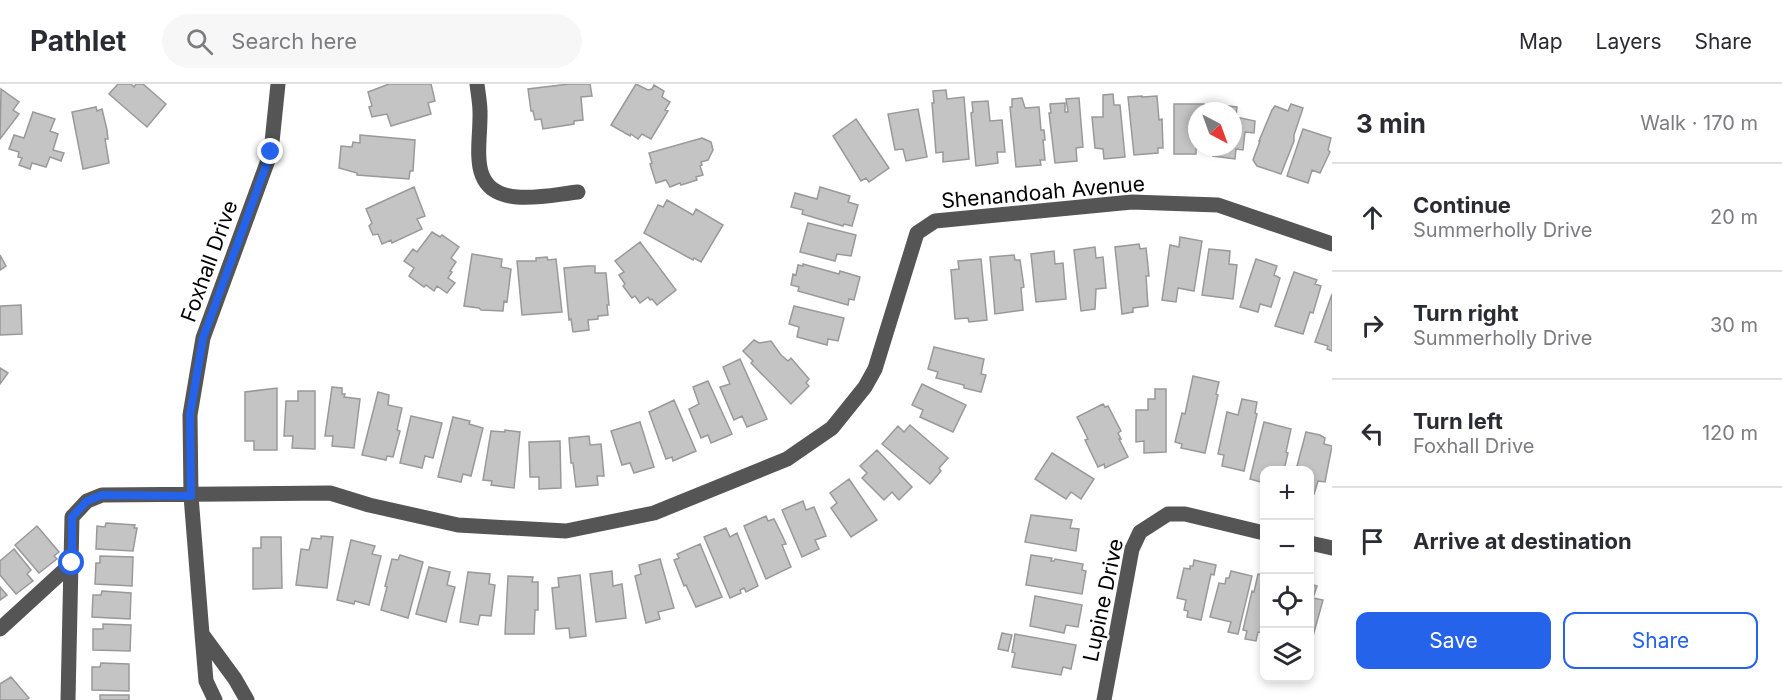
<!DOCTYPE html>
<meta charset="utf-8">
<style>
:root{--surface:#fff;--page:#f7f7f7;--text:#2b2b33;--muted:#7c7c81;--line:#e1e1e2;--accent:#2563eb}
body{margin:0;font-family:Inter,sans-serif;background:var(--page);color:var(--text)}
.controls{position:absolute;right:18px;bottom:18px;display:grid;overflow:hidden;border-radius:12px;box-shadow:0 3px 9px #0003}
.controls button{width:54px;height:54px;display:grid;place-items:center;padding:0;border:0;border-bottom:2px solid var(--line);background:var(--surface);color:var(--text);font:30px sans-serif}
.compass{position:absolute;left:1188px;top:18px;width:54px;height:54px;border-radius:50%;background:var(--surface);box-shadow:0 3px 9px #0003;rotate:139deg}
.stop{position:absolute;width:18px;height:18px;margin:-14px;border:4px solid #2563eb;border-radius:50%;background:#fff}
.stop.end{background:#2563eb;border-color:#fff;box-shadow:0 2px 6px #0008}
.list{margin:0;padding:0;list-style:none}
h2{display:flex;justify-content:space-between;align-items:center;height:78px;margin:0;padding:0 24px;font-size:26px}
h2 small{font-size:20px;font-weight:400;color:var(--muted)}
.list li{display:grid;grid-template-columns:39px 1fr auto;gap:18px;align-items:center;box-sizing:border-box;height:108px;padding:0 24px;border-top:2px solid var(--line)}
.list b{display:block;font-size:22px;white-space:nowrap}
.list p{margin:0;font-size:20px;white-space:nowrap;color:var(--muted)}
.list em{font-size:20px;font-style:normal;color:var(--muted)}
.actions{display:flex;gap:12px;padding:18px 24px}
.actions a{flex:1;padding:14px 0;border:2px solid var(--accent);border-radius:12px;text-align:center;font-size:21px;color:var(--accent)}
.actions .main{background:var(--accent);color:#fff}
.icon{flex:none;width:33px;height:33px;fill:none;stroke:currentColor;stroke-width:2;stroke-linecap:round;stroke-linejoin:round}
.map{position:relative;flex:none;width:1332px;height:616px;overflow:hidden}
header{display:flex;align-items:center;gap:36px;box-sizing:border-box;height:84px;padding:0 30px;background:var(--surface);border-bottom:2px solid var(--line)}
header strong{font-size:28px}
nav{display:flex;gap:33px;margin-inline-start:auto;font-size:21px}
.search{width:420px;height:54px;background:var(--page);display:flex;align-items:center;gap:15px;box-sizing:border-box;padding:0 21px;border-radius:33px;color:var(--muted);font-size:22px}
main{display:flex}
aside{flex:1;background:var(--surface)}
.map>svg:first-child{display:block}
.building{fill:#c4c4c4;stroke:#999;stroke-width:1.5}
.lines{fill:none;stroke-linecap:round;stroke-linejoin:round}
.minor{stroke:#555;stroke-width:15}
.route{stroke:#2563eb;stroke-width:8}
.labels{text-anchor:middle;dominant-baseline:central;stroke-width:4.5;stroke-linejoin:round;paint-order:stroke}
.street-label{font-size:21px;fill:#000;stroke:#fff}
</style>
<header>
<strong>Pathlet</strong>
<div class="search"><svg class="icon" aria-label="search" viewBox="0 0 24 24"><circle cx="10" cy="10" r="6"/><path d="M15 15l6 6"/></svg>Search here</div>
<nav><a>Map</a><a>Layers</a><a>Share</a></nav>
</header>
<main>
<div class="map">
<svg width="1332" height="616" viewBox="0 0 1332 616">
<rect width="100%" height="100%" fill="#fff"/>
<!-- building -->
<path class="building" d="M118,0H131L134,3L136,0H143L166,20L147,43L109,10Z
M389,0H431L435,17L428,19L431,30L391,42L387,30L372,33L369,23L372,22L368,8Z
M569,0H590L592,12L581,13L583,36L574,37V40L543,45L541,35L535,36L533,27H531L528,5Z
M636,0L648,6L652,5L654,1L664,7L662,13L670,18L665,26L668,27L651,55L642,50L638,55L631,50L630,52L611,41Z
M1,5L19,18L13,26L19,30L0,55Z
M946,6L947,15L964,13L969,75L943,78V68L936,69L932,19H934L933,7Z
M1113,10L1114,21H1120L1125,73L1104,75L1103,65L1095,64L1092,33H1103V11Z
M1142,12V13L1157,12L1159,36L1162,35L1163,64H1158V69L1134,71L1128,13Z
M1022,14L1025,24L1039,23L1041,46H1044L1045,56H1043L1045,76H1040L1041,81L1016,83L1010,23H1012V15Z
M1079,14L1083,63L1076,64L1077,77L1055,79L1049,29H1051L1050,20L1065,19V28H1068L1066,15Z
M988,17L990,37L1002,36L1005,68H997L998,79L976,82L971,29L973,28L972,18Z
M1174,20H1204V27H1197L1196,70H1174Z
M1291,20L1303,24L1294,51V57L1281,90L1257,82L1253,76L1260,57H1259L1272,26L1275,22L1288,27Z
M1219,21L1237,23L1236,33L1255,37L1254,49L1245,48L1243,66L1236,65L1235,75L1213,72L1214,63H1233V27H1218Z
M96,23L97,27L102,25L107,46L108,55H105L109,79L83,85L72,28Z
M918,25L927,73L906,77L903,65L895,66L888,30Z
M33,28L55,35L50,47L58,50L53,66L64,69L61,77L50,73L46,83L32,79L30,85L19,81L22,74L18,73L19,68L9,65L14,51L24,54Z
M856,35L889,84L869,98L866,94L861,97L833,52Z
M1303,45L1331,54L1328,66L1330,68L1320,89L1312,86L1308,99L1287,92Z
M360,51L415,56L413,87H410L409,95L357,91V89L339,84L341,62L352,63L353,58L360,59Z
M702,54L711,58L713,66L708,76L701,78L702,81L700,82L703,91L696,93L697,96L681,101L680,99L670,103L666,96L656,99L650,80L652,79L649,69Z
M414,103L425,132L417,135L422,145L392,159L391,156L382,160L378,150L373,151L369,142L372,139L366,125Z
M820,103L850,112L848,118L858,121L852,142L844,140L843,142L802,130L803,126L791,123L795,109L817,115Z
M667,116L693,131L696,125L723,141L701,178L694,174L693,176L644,149L658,121L663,123Z
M808,139L856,151L851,172L837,170L835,177L800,168Z
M432,148L440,153L442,151L459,163L451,174L456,178L450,187L452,188L448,194L455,199L447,209L437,202L434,207L426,201L424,203L409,192L414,184L404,177L413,165L417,168Z
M1180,153L1202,157L1194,207L1178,204L1176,218L1162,216L1170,161L1179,163Z
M640,158L676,206L657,221L652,215L650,216L648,213L640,219L635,212L632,214L623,202L625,200L619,191L624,188L615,177Z
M1139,160L1140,165L1146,164L1148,182L1149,192H1146L1148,222L1133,224V228L1122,230L1115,163Z
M1095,163L1096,174L1103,173L1106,204L1096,205L1095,225L1081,227L1074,166Z
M1209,165L1230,167L1229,180L1237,181L1233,215L1202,211Z
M1054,167L1055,180L1063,179L1066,215L1036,218L1031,170Z
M472,170L502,175L501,183L511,185L507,218L504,217L503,227L481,226L479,224L464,222Z
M0,171L6,182L0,186Z
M1014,171L1015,176H1020L1024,203L1021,204L1023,226L995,230L990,173Z
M547,173L548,176L556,175L562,228L522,231L517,177H536V174Z
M981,175L987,236L969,238L968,234L955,235L951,186L959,185L958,177Z
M1256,175L1277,182L1274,191L1280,194L1271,223L1260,220L1258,228L1240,223Z
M803,180L839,190L840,187L860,193L854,216L849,215L848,221L798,207L799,203L791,201L793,190L796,191L798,181L803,182Z
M587,182H595V189H606L609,221H607L608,231L598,232V235L588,236L589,246L573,248L571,235L569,236L564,184Z
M1294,188L1317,196L1315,200L1321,202L1313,229L1310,228L1303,250L1275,242Z
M1332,210V267L1327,265L1328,262L1315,258Z
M21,221L22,250L0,251V222Z
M794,222L844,234L838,257L828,255L827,261L797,253L799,243L789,240Z
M754,256L759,259L771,257L781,271L788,277L791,274L809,295L806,299L809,302L791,320L751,279L753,277L743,267Z
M934,263L984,275L981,290L986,291L981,308L964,304V301L936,294L938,288L928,285Z
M740,275L767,335L747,343L742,332L734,336L720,303L730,300L723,283Z
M0,284L8,289L0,300Z
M1193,292L1219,298L1216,310L1218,311L1205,369L1181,364L1182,360L1175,358L1182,329L1185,330Z
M708,297L732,350L711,359L708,351L701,354L689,325L699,320L693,303Z
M922,300L966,321L953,348L920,333L923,326L912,321Z
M332,303L342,304V310H345L344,313L360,315L354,364L332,362L333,352H325Z
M277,304V366H254V357H245V308Z
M1155,305H1166V368L1144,369V357L1136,358V326H1148V315H1155Z
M298,307H315V365L292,364L293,352H284L286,317H298Z
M378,308L389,311L388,321L402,324L397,346L400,347L393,373L387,372L386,376L362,371Z
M1242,315L1257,318L1255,329L1257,330L1244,387L1222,382L1224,371L1218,370L1227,328L1238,331Z
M674,316L696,367L673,377L672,373L666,375L649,328Z
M1103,320L1105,323L1108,322L1121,347L1118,349L1121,355H1119L1128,373L1105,384L1104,380L1098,383L1085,356L1088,355L1077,333Z
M411,332L442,339L433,374L425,372L422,384L400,379Z
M453,333L470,337L469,340L483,344L471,392L463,390L461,398L438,393Z
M640,338L654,383L634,389L630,379L622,381L611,347Z
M1264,338L1291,345L1286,368L1288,369L1284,386H1264V399L1250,395Z
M910,341L948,374L939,384L941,387L930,400L882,360L898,342L904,348Z
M505,346L520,348L514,404L491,401L492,397L483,396L491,347L505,348Z
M1306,348L1320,351L1325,354L1324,360L1332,362L1325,398L1318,397L1314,410L1310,409V386H1296Z
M589,352L590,361L601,360L604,392H597L598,401L576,403L573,379H571L569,354Z
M560,357L561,404L539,405V393H530L529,358Z
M877,366L912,403L899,416L892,408L884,416L862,394L867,389L860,382Z
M1052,369L1094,395L1081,415L1071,408L1066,415L1035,395Z
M849,395L877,436L851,453L831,424L837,419L830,409Z
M803,417L806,426L814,423L826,452L815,456L819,465L802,473L782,426Z
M1031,431L1072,436L1070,444L1079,445L1076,467L1025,458Z
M766,432L768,437L774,435L782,451L786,460L782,461L791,483L766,495L744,442Z
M106,439L135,441L134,444H137L133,467L96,465L97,442L105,443Z
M37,442L59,468L54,472L57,475L39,489L15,461Z
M726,444L730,453L737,449L758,502L746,508L744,504L740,506L741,509L730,514L704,453Z
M321,452L333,453L327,504L296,501L301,465L309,466L312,454L321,455Z
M261,453H281L282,504L253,505V464H261Z
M351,456L375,462L372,470L381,472L369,521L355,517L354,520L337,516Z
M700,460L722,513L696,523L686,501L684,502L674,476L679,474L677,470Z
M14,465L31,486L27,490L33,497L16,510L0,491V477Z
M400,471L423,478L408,534L381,526L387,503L385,502L392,475L398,476Z
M1031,471L1052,474L1051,477H1054L1055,475L1083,480L1082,486L1086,487L1082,510L1026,501Z
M100,472L133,473L132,502L95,500L96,479H100Z
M660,475L674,524L658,528L660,535L646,539L635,492L641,490L639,481Z
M1194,476L1216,481L1214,491L1211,490L1201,536L1187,533L1188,527L1184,526L1186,516L1177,514L1184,484L1190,485V482H1193Z
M429,483L450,488L447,501L455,503L446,538L416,530Z
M612,487L613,502L622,500L626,534L596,538L590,490Z
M1231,487L1252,492L1238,550L1228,548L1231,538L1210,533L1219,499L1225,500L1226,494H1229Z
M468,488L490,490L489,500L495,501L491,532L480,531L478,541L460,538Z
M1258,490L1264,491V549L1258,548L1256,557L1245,555L1247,547L1243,546L1252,507L1254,508Z
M580,491L586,552L570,554L569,544L556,545L552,504L559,503L558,494Z
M508,492L533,493L532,498H538V526H535L534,550H505Z
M1310,500L1317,502L1313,514L1323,516L1313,552L1310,551Z
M0,503L7,511L0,516Z
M102,507L131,509L130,535L92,533L93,511H101Z
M1035,512L1082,521L1078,543L1066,541L1064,549L1030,542Z
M103,540L131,541L130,567L93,566V545H103Z
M1002,549L1012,551L1008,567L998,565Z
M1015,550L1076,561L1071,585L1063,583L1061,591L1012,583L1015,569L1012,568Z
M101,579L129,580V607L92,606V583H100Z
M11,593L29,614L26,616H0V600Z
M100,611H129V616H100Z"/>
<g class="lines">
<!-- minor -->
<path class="minor" d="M477,0C478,9 480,19 480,28C481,63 466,109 517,113C537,115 559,110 578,108
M1310,459L1332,464
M0,545L72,479
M202,550L191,412L190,331L203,254L271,68L278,0
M68,616L72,433L87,417L102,411L330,409L369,421L458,441L566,447L654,429L787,375L832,344L865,303L875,285L917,149L935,137L1132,118L1218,121L1332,160
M215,616L206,597L202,550L235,595L247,616
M1104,616L1132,465L1140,448L1168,430H1185L1264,449"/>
</g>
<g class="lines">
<!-- route -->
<path class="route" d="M72,479V433L87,417L102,411L191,412L190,331L203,254L271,68"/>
</g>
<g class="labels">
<!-- street labels -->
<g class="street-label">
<text transform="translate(1043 108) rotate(-5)">Shenandoah Avenue</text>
<text transform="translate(209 177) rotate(-70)">Foxhall Drive</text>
<text transform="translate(1103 516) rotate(-78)">Lupine Drive</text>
</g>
</g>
</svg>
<div class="controls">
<button>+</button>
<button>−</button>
<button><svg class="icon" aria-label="locate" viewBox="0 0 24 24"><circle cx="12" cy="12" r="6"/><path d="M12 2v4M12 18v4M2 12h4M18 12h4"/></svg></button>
<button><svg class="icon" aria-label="layers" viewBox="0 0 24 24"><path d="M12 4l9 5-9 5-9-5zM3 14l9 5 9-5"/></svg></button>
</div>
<svg class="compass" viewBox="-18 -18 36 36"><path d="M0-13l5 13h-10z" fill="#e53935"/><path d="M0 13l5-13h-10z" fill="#7c7c81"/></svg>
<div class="stop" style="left:72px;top:479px"></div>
<div class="stop end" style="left:271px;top:68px"></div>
</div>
<aside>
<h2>3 min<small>Walk · 170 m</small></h2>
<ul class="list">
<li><svg class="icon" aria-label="ahead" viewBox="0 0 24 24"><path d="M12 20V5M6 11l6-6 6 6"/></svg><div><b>Continue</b><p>Summerholly Drive</p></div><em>20 m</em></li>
<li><svg class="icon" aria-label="right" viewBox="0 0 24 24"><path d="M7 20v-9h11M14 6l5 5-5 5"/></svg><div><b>Turn right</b><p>Summerholly Drive</p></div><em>30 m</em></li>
<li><svg class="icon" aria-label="left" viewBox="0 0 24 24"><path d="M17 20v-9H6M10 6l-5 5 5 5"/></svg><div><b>Turn left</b><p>Foxhall Drive</p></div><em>120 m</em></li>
<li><svg class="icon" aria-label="arrive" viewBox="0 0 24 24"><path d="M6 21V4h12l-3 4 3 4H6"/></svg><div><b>Arrive at destination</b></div></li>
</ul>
<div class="actions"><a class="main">Save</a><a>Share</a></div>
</aside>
</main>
